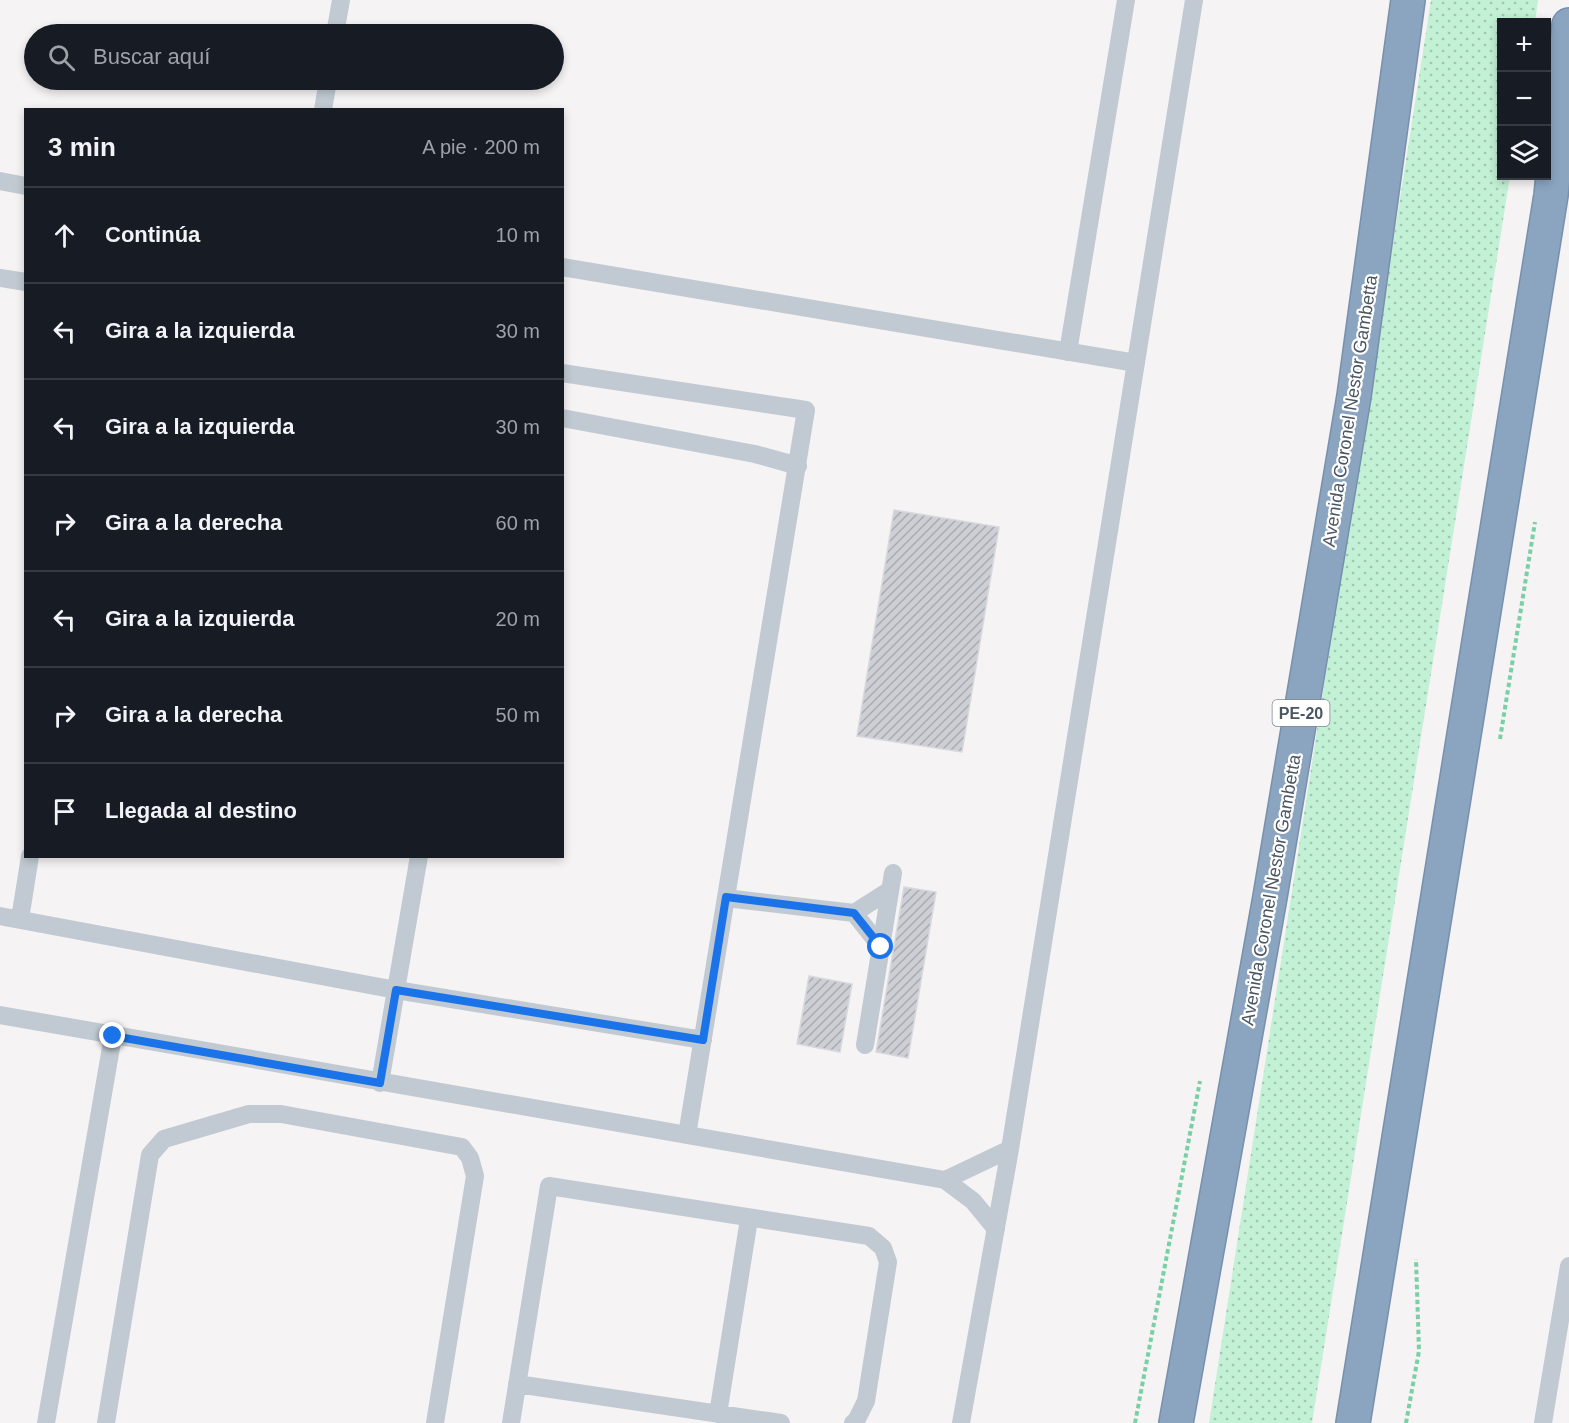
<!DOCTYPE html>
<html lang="es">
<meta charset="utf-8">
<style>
:root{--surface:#171b24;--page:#242831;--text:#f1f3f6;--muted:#9ea1a6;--line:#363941}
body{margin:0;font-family:Helvetica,sans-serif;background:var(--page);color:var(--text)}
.controls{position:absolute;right:18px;top:18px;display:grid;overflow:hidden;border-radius:0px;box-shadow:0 3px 9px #0003}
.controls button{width:54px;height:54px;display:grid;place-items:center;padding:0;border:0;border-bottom:2px solid var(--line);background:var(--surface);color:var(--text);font:30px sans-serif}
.stop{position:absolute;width:18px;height:18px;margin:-14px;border:4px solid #1a73e8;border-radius:50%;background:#fff}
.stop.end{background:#1a73e8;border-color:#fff;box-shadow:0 2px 6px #0008}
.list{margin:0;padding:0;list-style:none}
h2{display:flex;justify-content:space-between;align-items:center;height:78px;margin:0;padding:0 24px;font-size:26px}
h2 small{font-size:20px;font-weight:400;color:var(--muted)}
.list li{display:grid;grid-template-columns:39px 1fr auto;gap:18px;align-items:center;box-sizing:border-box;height:96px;padding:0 24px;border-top:2px solid var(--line)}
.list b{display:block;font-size:22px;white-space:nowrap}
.list em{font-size:20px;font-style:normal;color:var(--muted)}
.icon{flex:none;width:33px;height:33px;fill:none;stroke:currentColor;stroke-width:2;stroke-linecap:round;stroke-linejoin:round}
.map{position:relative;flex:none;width:1569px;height:1423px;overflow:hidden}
.search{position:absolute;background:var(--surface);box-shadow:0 3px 9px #0003;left:24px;top:24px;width:540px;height:66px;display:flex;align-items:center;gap:15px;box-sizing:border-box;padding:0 21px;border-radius:33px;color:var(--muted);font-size:22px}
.panel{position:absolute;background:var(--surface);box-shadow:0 3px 9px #0003;left:24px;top:108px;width:540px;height:750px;border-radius:0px}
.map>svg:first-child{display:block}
.grass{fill:url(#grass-dots)}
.building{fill:url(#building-hatch);stroke:#d7d9de;stroke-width:1.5}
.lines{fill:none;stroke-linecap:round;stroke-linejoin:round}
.highway-casing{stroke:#7690ad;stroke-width:36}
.path{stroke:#7ad0a6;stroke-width:4;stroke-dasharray:4.5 3;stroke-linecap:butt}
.lane{stroke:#c1cad2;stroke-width:18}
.highway{stroke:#8ba5c1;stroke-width:33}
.route{stroke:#1a73e8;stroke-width:8}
.labels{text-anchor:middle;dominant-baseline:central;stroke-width:4.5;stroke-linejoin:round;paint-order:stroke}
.shield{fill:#fff;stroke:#808990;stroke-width:1.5}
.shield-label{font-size:16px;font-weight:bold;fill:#4a5661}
.street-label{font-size:18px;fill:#4a5661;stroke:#fff}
</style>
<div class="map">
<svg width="1569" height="1423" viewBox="0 0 1569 1423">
<defs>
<pattern id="grass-dots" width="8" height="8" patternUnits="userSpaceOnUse" patternTransform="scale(1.5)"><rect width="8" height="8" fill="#c3f1d5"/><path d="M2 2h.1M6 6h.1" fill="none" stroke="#a0c6b0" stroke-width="1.8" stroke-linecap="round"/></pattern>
<pattern id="building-hatch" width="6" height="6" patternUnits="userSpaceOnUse" patternTransform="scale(1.5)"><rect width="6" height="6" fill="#cdcfd5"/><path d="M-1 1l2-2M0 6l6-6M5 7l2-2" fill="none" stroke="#a8abb0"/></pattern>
</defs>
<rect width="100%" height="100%" fill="#f5f3f3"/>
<!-- grass -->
<path class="grass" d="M1431,0H1538L1535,22H1502V176H1510L1312,1423H1209Z"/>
<!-- building -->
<path class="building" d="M894,510L999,527L962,752L857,736Z
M904,887L936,892L908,1058L876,1052Z
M809,976L852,984L840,1052L797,1044Z"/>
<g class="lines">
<!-- highway casing -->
<g class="highway-casing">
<path id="highway" d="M1176,1423L1270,897L1354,396L1408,0
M1353,1423L1551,195L1569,25"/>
</g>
<!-- path -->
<path class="path" d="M1500,739L1535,522
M1135,1423L1200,1081
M1406,1423L1419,1351L1416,1259"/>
<!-- lane -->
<path class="lane" d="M335,34L341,0
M323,110L328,80
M0,181L26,186
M562,267L1136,363
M0,278L26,282
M1068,352L1126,0
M562,373L806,410L687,1135
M562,418L755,454L798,466
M726,898L854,913L890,890
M854,913L881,947
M0,916L396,990L703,1040
M20,919L30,856
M0,1015L945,1180L973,1201L996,1229
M865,1045L893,873
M380,1083L419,856
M945,1180L1010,1149
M517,1384L781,1423
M718,1414L749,1219
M46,1423L113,1036
M106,1423L150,1155L164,1139L249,1114H281L462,1147L470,1158L475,1176L435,1423
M511,1423L549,1186L869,1236L883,1248L888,1262L866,1401L856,1421L853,1423
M961,1423L1010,1149L1194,0
M1543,1423L1569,1266"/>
<!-- highway -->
<use href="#highway" class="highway"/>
</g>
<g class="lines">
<!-- route -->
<path class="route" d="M113,1036L380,1083L396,990L703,1040L726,897L854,913L881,947"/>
</g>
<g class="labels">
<!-- shield labels -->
<rect class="shield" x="1272.5" y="700" width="57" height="26" rx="4.5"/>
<g class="shield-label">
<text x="1301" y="713">PE-20</text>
</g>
<!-- street labels -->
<g class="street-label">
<text transform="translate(1350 411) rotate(-81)">Avenida Coronel Nestor Gambetta</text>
<text transform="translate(1271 890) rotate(-80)">Avenida Coronel Nestor Gambetta</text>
</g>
</g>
</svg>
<div class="controls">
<button>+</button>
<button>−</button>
<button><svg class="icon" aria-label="layers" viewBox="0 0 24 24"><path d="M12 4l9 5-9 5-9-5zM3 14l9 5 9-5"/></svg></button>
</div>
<div class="stop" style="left:881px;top:947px"></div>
<div class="stop end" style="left:113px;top:1036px"></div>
<div class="search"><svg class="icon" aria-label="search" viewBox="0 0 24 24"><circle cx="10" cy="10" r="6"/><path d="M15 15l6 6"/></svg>Buscar aquí</div>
<section class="panel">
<h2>3 min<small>A pie · 200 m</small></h2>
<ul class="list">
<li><svg class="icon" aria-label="ahead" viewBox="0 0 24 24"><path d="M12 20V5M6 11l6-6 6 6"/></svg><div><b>Continúa</b></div><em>10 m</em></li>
<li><svg class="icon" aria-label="left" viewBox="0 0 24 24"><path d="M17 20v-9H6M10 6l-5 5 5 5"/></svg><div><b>Gira a la izquierda</b></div><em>30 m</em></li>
<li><svg class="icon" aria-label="left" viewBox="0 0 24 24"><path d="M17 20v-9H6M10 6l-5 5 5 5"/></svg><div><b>Gira a la izquierda</b></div><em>30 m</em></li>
<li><svg class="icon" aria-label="right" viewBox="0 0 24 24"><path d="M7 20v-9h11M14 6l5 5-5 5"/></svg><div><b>Gira a la derecha</b></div><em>60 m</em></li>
<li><svg class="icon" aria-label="left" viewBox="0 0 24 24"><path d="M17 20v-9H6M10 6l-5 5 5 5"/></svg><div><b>Gira a la izquierda</b></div><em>20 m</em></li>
<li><svg class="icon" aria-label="right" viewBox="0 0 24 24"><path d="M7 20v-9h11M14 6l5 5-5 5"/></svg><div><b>Gira a la derecha</b></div><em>50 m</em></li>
<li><svg class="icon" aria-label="arrive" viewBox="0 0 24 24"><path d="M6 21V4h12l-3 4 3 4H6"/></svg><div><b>Llegada al destino</b></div></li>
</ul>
</section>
</div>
